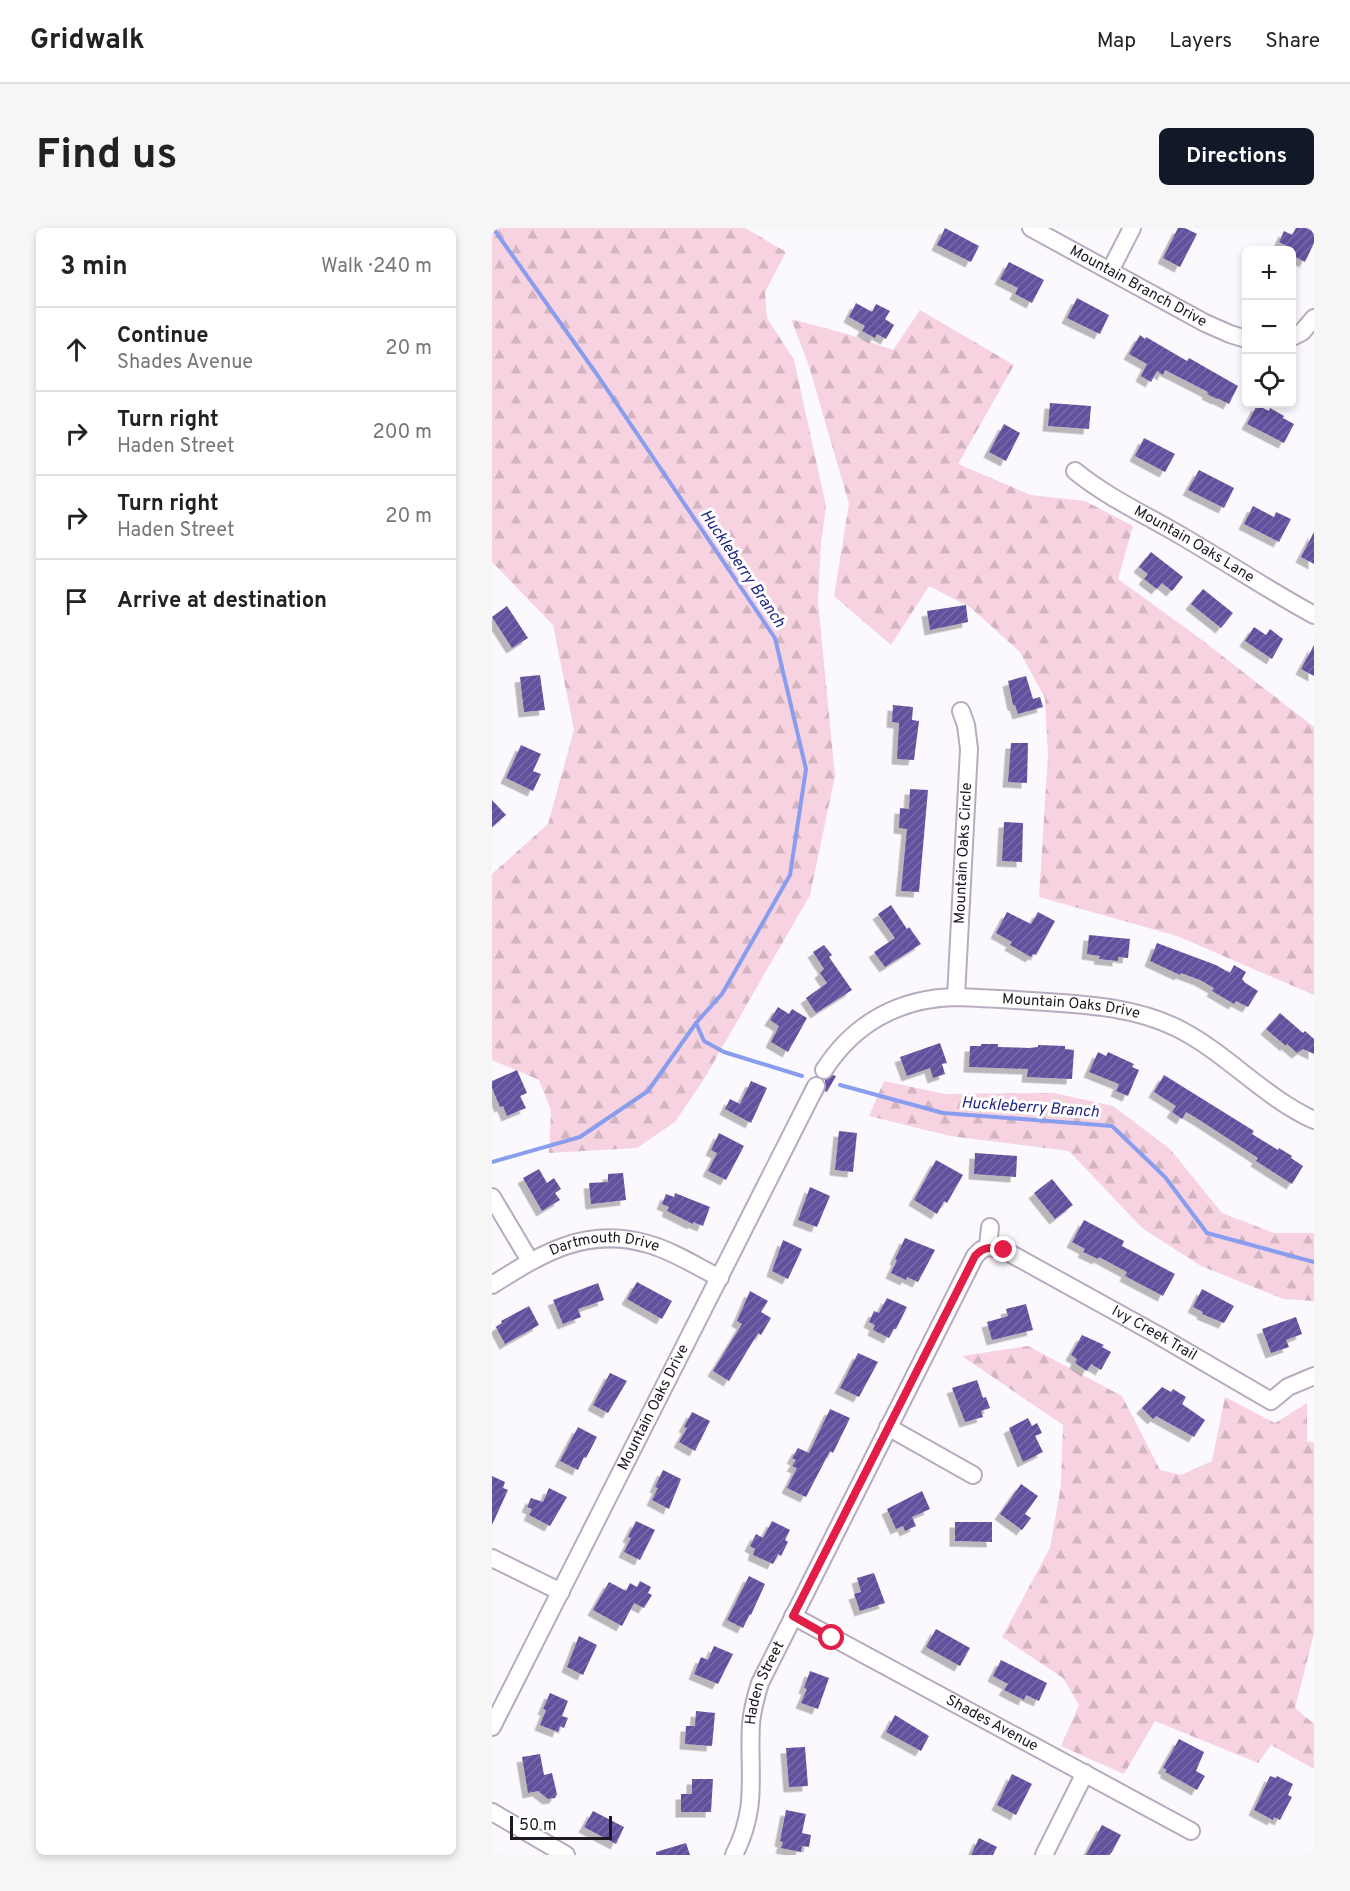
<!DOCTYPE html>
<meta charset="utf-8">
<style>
:root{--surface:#fff;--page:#f6f6f6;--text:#222;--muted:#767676;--line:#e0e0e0;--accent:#111827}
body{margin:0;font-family:Overpass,sans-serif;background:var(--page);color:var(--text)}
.controls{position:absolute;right:18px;top:18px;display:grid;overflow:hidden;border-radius:9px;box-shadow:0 3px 9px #0003}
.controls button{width:54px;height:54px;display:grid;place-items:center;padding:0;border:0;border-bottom:2px solid var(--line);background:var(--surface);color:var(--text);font:30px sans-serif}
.scale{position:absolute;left:18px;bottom:15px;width:102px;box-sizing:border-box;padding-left:6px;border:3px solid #1e1921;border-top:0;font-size:16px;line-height:21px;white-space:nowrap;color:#1e1921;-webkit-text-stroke:4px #fff;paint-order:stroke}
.stop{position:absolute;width:18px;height:18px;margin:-14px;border:4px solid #e11d48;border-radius:50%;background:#fff}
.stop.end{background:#e11d48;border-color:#fff;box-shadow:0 2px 6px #0008}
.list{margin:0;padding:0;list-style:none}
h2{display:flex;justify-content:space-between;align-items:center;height:78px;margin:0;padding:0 24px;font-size:26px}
h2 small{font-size:20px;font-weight:400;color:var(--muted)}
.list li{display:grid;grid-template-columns:39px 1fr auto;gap:18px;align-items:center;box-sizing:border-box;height:84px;padding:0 24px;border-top:2px solid var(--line)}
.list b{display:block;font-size:22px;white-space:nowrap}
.list p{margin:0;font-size:20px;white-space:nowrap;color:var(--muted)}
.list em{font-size:20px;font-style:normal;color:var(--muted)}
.icon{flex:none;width:33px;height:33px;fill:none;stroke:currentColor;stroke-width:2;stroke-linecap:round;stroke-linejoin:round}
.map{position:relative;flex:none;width:822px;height:1627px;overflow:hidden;border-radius:9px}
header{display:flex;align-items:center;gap:36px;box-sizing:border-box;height:84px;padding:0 30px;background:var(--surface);border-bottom:2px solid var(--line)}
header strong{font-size:28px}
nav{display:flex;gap:33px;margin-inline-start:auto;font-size:21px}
.intro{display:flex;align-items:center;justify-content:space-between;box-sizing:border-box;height:144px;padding:0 36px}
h1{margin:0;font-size:42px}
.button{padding:15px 27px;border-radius:9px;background:var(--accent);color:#fff;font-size:21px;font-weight:700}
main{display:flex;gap:36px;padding:0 36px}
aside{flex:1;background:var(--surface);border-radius:9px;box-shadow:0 3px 9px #0003}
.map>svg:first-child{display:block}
.forest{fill:url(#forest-firs)}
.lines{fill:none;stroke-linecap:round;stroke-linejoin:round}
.stream{stroke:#899dee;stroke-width:4}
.building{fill:url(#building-hatch);filter:url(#shadow)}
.street-casing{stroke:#b8abc0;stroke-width:20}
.street{stroke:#fff;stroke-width:16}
.route{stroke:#e11d48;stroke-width:8}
.labels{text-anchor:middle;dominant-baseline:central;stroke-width:6;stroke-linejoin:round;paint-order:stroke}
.street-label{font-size:15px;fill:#1e1921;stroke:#fff}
.water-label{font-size:16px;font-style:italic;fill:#232884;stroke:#fff}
</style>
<header>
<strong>Gridwalk</strong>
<nav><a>Map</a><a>Layers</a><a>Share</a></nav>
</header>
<div class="intro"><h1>Find us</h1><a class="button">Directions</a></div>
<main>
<aside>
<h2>3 min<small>Walk · 240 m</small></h2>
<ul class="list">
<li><svg class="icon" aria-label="ahead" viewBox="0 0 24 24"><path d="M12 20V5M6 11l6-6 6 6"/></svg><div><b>Continue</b><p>Shades Avenue</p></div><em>20 m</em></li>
<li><svg class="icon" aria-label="right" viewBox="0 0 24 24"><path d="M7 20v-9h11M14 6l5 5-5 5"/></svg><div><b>Turn right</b><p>Haden Street</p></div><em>200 m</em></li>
<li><svg class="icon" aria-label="right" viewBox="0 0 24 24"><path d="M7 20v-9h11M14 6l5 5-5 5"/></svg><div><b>Turn right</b><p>Haden Street</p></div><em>20 m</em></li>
<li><svg class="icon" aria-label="arrive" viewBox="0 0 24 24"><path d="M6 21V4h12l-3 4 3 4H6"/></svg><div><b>Arrive at destination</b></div></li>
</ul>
</aside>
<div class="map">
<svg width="822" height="1627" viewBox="0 0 822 1627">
<defs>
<pattern id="forest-firs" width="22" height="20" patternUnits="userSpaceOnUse" patternTransform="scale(1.5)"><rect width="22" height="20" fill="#f7d2e1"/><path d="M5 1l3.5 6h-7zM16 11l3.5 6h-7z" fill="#d3b4c1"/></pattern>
<pattern id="building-hatch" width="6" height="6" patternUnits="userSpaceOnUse" patternTransform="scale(1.5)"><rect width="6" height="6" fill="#62509d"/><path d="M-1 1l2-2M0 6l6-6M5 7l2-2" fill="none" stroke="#786aa5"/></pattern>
<filter id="shadow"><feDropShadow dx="-5.5" dy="5.5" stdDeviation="0" flood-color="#0004"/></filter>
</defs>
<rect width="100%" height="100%" fill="#fcf9fe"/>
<!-- forest -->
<path class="forest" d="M0,0H253L294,24L273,64L275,90L302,132L334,278L329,315L326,374L343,548L318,667L212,851L183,894L145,920L57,925L59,882L47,852L0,832V646L56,596L82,502L61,397L0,334Z
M428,82L522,137L466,236L539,267L593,273L641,298L626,351L710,412L822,499V767L685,708L547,669L556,527L553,470L528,424L478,379L437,358L399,417L342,368L357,276L316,135L299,91L355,106L401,122Z
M392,853L452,866L562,865L621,878L678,921L730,985L782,1005H822V1073L791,1071L709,1038L650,1000L577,923L458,908L377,888Z
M536,1118L630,1168L668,1242L689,1247L720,1233L733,1169L783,1195L815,1175V1213L822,1215V1405L803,1480L822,1496V1541L779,1517L766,1535L663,1493L632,1546L569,1518L587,1477L571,1450L510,1409L558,1320L569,1257L571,1197L470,1128Z"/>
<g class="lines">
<!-- stream -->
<path class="stream" d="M204,795L212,813L232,824L310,848
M348,857L451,885L620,898L673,949L715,1005L822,1034
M0,934L88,909L156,863L204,795L230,766L298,647L314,541L283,410L106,148L1,0"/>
</g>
<!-- building -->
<path class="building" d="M453,0L487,18L479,34L445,17Z
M686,0H693L705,6L688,39L671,30Z
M804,0H822V15L813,34L800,27V22H793L795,18L787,14L792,3L800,7Z
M517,34L552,52L540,75L523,66L526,60L508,51Z
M585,70L617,87L608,106L575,90Z
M364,75L380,84L384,76L398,83L393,91L402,97L394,111L385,106L383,110L370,103L373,98L357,89Z
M648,107L653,111L654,109L695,133L697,130L746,158L737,176L725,170V171L715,166L716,164L673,142L671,147L665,143L659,154L649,148L655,136L637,126Z
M558,175L599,178L597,201L556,198Z
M765,177L777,183L778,180L792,188L791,190L802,196L792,215L755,196Z
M512,196L528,205L514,233L497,224Z
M652,210L683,226L673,244L643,228Z
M707,242L742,260L732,280L696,262Z
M761,278L782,289L784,284L799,291L787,314L752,296Z
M822,304V336L809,329Z
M659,324L691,349L680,363L670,355L665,361L652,351L656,346L647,339Z
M711,361L741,385L729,400L699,376Z
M474,377L476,394L438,402L435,383Z
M15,378L36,410L20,420L0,389Z
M762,399L774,407L778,401L791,411L780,431L753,413Z
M822,417V448L809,441Z
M48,447L53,482L32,484L28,449Z
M534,448L541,471L548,469L551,479L526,486L523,477H521L516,453Z
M401,477L421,479L420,492L427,493L422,532L405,531L407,495L400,494Z
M519,515H536L535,555L516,554Z
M29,517L49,526L41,543L49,546L41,563L14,550Z
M418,561L436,562L427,664L409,663L415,601L407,600L408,580L417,581Z
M0,572L14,587L0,599Z
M512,594L531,595L530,634L510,633Z
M399,677L415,701L417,699L429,716L393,739L382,724L403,710L386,686Z
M515,684L539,696L546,684L563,693L544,727L541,726L539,729L518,717L520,714L504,705Z
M597,707L638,711L636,730L626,729V733L607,731L608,728L595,726Z
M665,715L724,737L738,745L742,737L754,744L750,751L752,753V754L766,763L756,779L744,773L742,776L720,763L722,760L708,752L689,745L688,747L658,733Z
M332,717L340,727L337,729L360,762L324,785L314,770L335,755L328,745L332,741L321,724Z
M286,779L297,786L300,781L315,790L296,824L279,814L287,798L278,792Z
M788,785L811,805L813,803L822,811V826L811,821L805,825L795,816L794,818L774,801Z
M448,815L455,835L450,836L453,846L441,850L438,840L415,848L408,829Z
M489,816H506V819L537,820L546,819V817L573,818V821L582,822L580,851L535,849L536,841L477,839L478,818H489Z
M606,824L614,828L616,824L642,836L640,839L647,842L636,868L624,863L627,856L597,844Z
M25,842L35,865L28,868L34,880L15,888L11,878L8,879L0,860V853Z
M341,847L344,848L335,864L333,863V852Z
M672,847L762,903L760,906L786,922L787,920L800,928L799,930L811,938L800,956L764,933L766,930L706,891L694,884L690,891L680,884L684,878L662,864Z
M259,853L275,860L259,895L233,881L238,871L248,876Z
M347,903L365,905L361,944L343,942Z
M227,905L252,918L234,952L216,943L225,925L219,922Z
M483,925L525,928L524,949L482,946Z
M444,932L471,947L455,975L452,973L445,986L422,972Z
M47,941L55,955L62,950L69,961L63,965L68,972L50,983L31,950Z
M131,945L134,972L99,976L97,955L116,954V946Z
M560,951L581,977L563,991L542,965Z
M318,959L338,968L325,999L306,992Z
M183,965L218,979L211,998L201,994V996L175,983L177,979L170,976L174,966L182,969Z
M592,992L632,1013L630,1018L683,1046L671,1068L633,1048L635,1044L607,1029L606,1031L591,1024L593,1021L580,1014Z
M413,1010L443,1022L426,1054L415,1049L414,1052L399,1045L405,1032L403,1031Z
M291,1012L310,1021L296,1051L280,1043Z
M145,1054L180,1073L170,1091L135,1071Z
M106,1055L112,1072L86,1081L89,1089L71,1096L61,1072Z
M710,1061L742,1078L732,1095L710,1086L711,1084L701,1079Z
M258,1063L276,1073L269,1084L279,1090L269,1107L266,1105L237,1153L221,1143L250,1096L245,1093Z
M395,1070L415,1079L404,1101H402L397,1110L381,1102L383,1097L377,1094L382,1083L387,1085Z
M534,1076L541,1102L500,1112L495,1094L516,1088L514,1081Z
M37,1078L47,1097L13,1116L4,1099L10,1095L9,1093Z
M804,1089L810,1106L794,1112L797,1119L779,1125L770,1101Z
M590,1107L612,1117L610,1119L619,1124L609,1142L599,1136L595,1143L583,1135L585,1131L579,1127Z
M366,1125L386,1134L367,1169L348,1160Z
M118,1145L135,1153L116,1185L101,1177Z
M485,1152L491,1170L494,1169L498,1180L489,1183L491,1189L473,1194L460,1160Z
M670,1159L679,1164L681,1161L694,1169L690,1176L713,1192L702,1209L664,1188L661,1191L650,1180Z
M338,1181L358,1190L341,1225L338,1223L314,1269L295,1260L305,1240L300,1238L304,1232L300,1230L306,1220L317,1225Z
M200,1184L218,1193L203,1223L187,1214L195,1200L192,1199Z
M536,1190L540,1198L545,1195L550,1205L543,1208L551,1224L531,1234L517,1200Z
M86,1199L105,1209L94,1230L92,1229L86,1242L68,1233Z
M171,1242L189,1251L177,1281L160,1272L166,1260L163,1259Z
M0,1248L13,1254L11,1260L16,1262L0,1297Z
M529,1256L546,1268L533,1286L539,1290L530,1302L508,1286Z
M57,1260L75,1269L58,1298L37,1287L40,1281L35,1279L39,1270L51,1274Z
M430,1263L438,1281L420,1289L424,1298L413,1303L411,1298L404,1301L395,1281Z
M144,1293L163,1302L148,1332L132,1324L139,1310L136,1309Z
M280,1293L298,1302L293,1312L296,1314L289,1328L286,1326L281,1336L261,1327L263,1321L258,1318L264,1306L271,1310Z
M463,1294H500V1314L463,1313Z
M382,1345L393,1375L368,1383L362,1366L369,1364L365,1350Z
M257,1348L273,1356L259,1387L258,1386L251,1400L235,1392Z
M148,1353L159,1359L156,1365L160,1367L152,1380L142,1375L130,1398L101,1382L117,1354L134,1363L138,1355L145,1359Z
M444,1401L478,1420L468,1438L434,1419Z
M87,1408L105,1417L91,1447L75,1439Z
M222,1418L241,1426L226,1456L202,1446L209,1429L216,1432Z
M509,1432L555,1455L547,1473L534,1467L532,1472L512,1462L516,1456L501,1448Z
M318,1443L337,1450L326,1481L309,1475L315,1461L312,1460Z
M58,1465L76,1473L70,1488L76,1490L72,1500L68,1498L66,1504L48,1497L54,1482L51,1481Z
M204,1483L223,1485L220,1518L193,1516L194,1498H203Z
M403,1487L437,1508L429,1523L394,1504Z
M687,1511L712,1524L704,1543L713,1548L705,1562L673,1544L675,1542L671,1540Z
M313,1519L316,1558L297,1559L294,1520Z
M48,1526L52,1547L60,1545L65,1566L63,1570L56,1571L46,1563L36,1565L30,1529Z
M520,1546L540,1556L524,1587L505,1577Z
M778,1548L784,1550L785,1548L801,1556L796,1567L800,1569L788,1592L782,1589L781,1592L762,1582Z
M200,1551H221L219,1584H189V1566H200Z
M294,1582L314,1586L310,1605L319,1607L317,1619L310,1618L309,1624L289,1620L291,1614L288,1613Z
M101,1583L132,1599L124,1616L92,1599Z
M610,1597L629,1607L620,1624L617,1627H594Z
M487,1610L505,1619L501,1627H479Z
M194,1615L198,1627H164V1624Z"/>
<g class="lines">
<!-- street casing -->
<g class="street-casing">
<g id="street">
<path id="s1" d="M539,0L713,95L738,106L754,111"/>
<path d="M618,43L640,0"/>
<path d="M800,109L810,104L822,90"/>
<path id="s2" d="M583,243C616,270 656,288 693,310C736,335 778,363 822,387"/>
<path id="s3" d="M464,769L477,521L474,497L469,483"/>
<path id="s4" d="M332,842C362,795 408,770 464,769C494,770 525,772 555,774C600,777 644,780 685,800C735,825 771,869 822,892"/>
<path d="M0,969L38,1033"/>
<path id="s5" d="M496,1019L512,1022L664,1106L779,1173L796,1159L822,1148"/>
<path d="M496,1019L498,999"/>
<path id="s6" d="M0,1057C51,1025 94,998 156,1016C181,1023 204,1038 228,1050"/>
<path d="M396,1199L481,1247"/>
<path d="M0,1330L69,1364"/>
<path id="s7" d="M301,1388L699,1603"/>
<path id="s8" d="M0,1499L324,858"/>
<path d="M0,1584L74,1627"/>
<path id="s9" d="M242,1627C267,1578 256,1546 259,1496C260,1482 264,1468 268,1455L483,1028L489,1022L496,1019"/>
<path d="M552,1627L593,1545"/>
</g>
</g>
<!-- street -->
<use href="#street" class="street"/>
</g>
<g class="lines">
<!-- route -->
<path class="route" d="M340,1410L301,1388L483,1028C492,1018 499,1019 512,1022"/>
</g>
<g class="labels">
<!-- street labels -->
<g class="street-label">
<text stroke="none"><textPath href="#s1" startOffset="122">Mountain Branch Drive</textPath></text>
<text stroke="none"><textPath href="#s2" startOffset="140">Mountain Oaks Lane</textPath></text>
<text stroke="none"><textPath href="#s3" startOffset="144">Mountain Oaks Circle</textPath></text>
<text stroke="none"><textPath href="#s4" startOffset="273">Mountain Oaks Drive</textPath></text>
<text stroke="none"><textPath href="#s6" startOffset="123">Dartmouth Drive</textPath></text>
<text stroke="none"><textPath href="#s5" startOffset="188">Ivy Creek Trail</textPath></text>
<text stroke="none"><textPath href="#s8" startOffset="358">Mountain Oaks Drive</textPath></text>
<text stroke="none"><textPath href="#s9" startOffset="177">Haden Street</textPath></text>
<text stroke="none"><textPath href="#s7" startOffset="226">Shades Avenue</textPath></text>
</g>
<!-- water labels -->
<g class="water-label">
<text transform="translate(250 341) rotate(56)">Huckleberry Branch</text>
<text transform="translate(538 880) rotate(4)">Huckleberry Branch</text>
</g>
</g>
</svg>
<div class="controls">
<button>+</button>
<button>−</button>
<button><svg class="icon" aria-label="locate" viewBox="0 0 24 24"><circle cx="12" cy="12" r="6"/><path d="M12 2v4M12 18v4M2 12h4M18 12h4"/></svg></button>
</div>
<div class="scale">50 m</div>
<div class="stop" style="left:340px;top:1410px"></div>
<div class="stop end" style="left:512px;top:1022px"></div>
</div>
</main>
